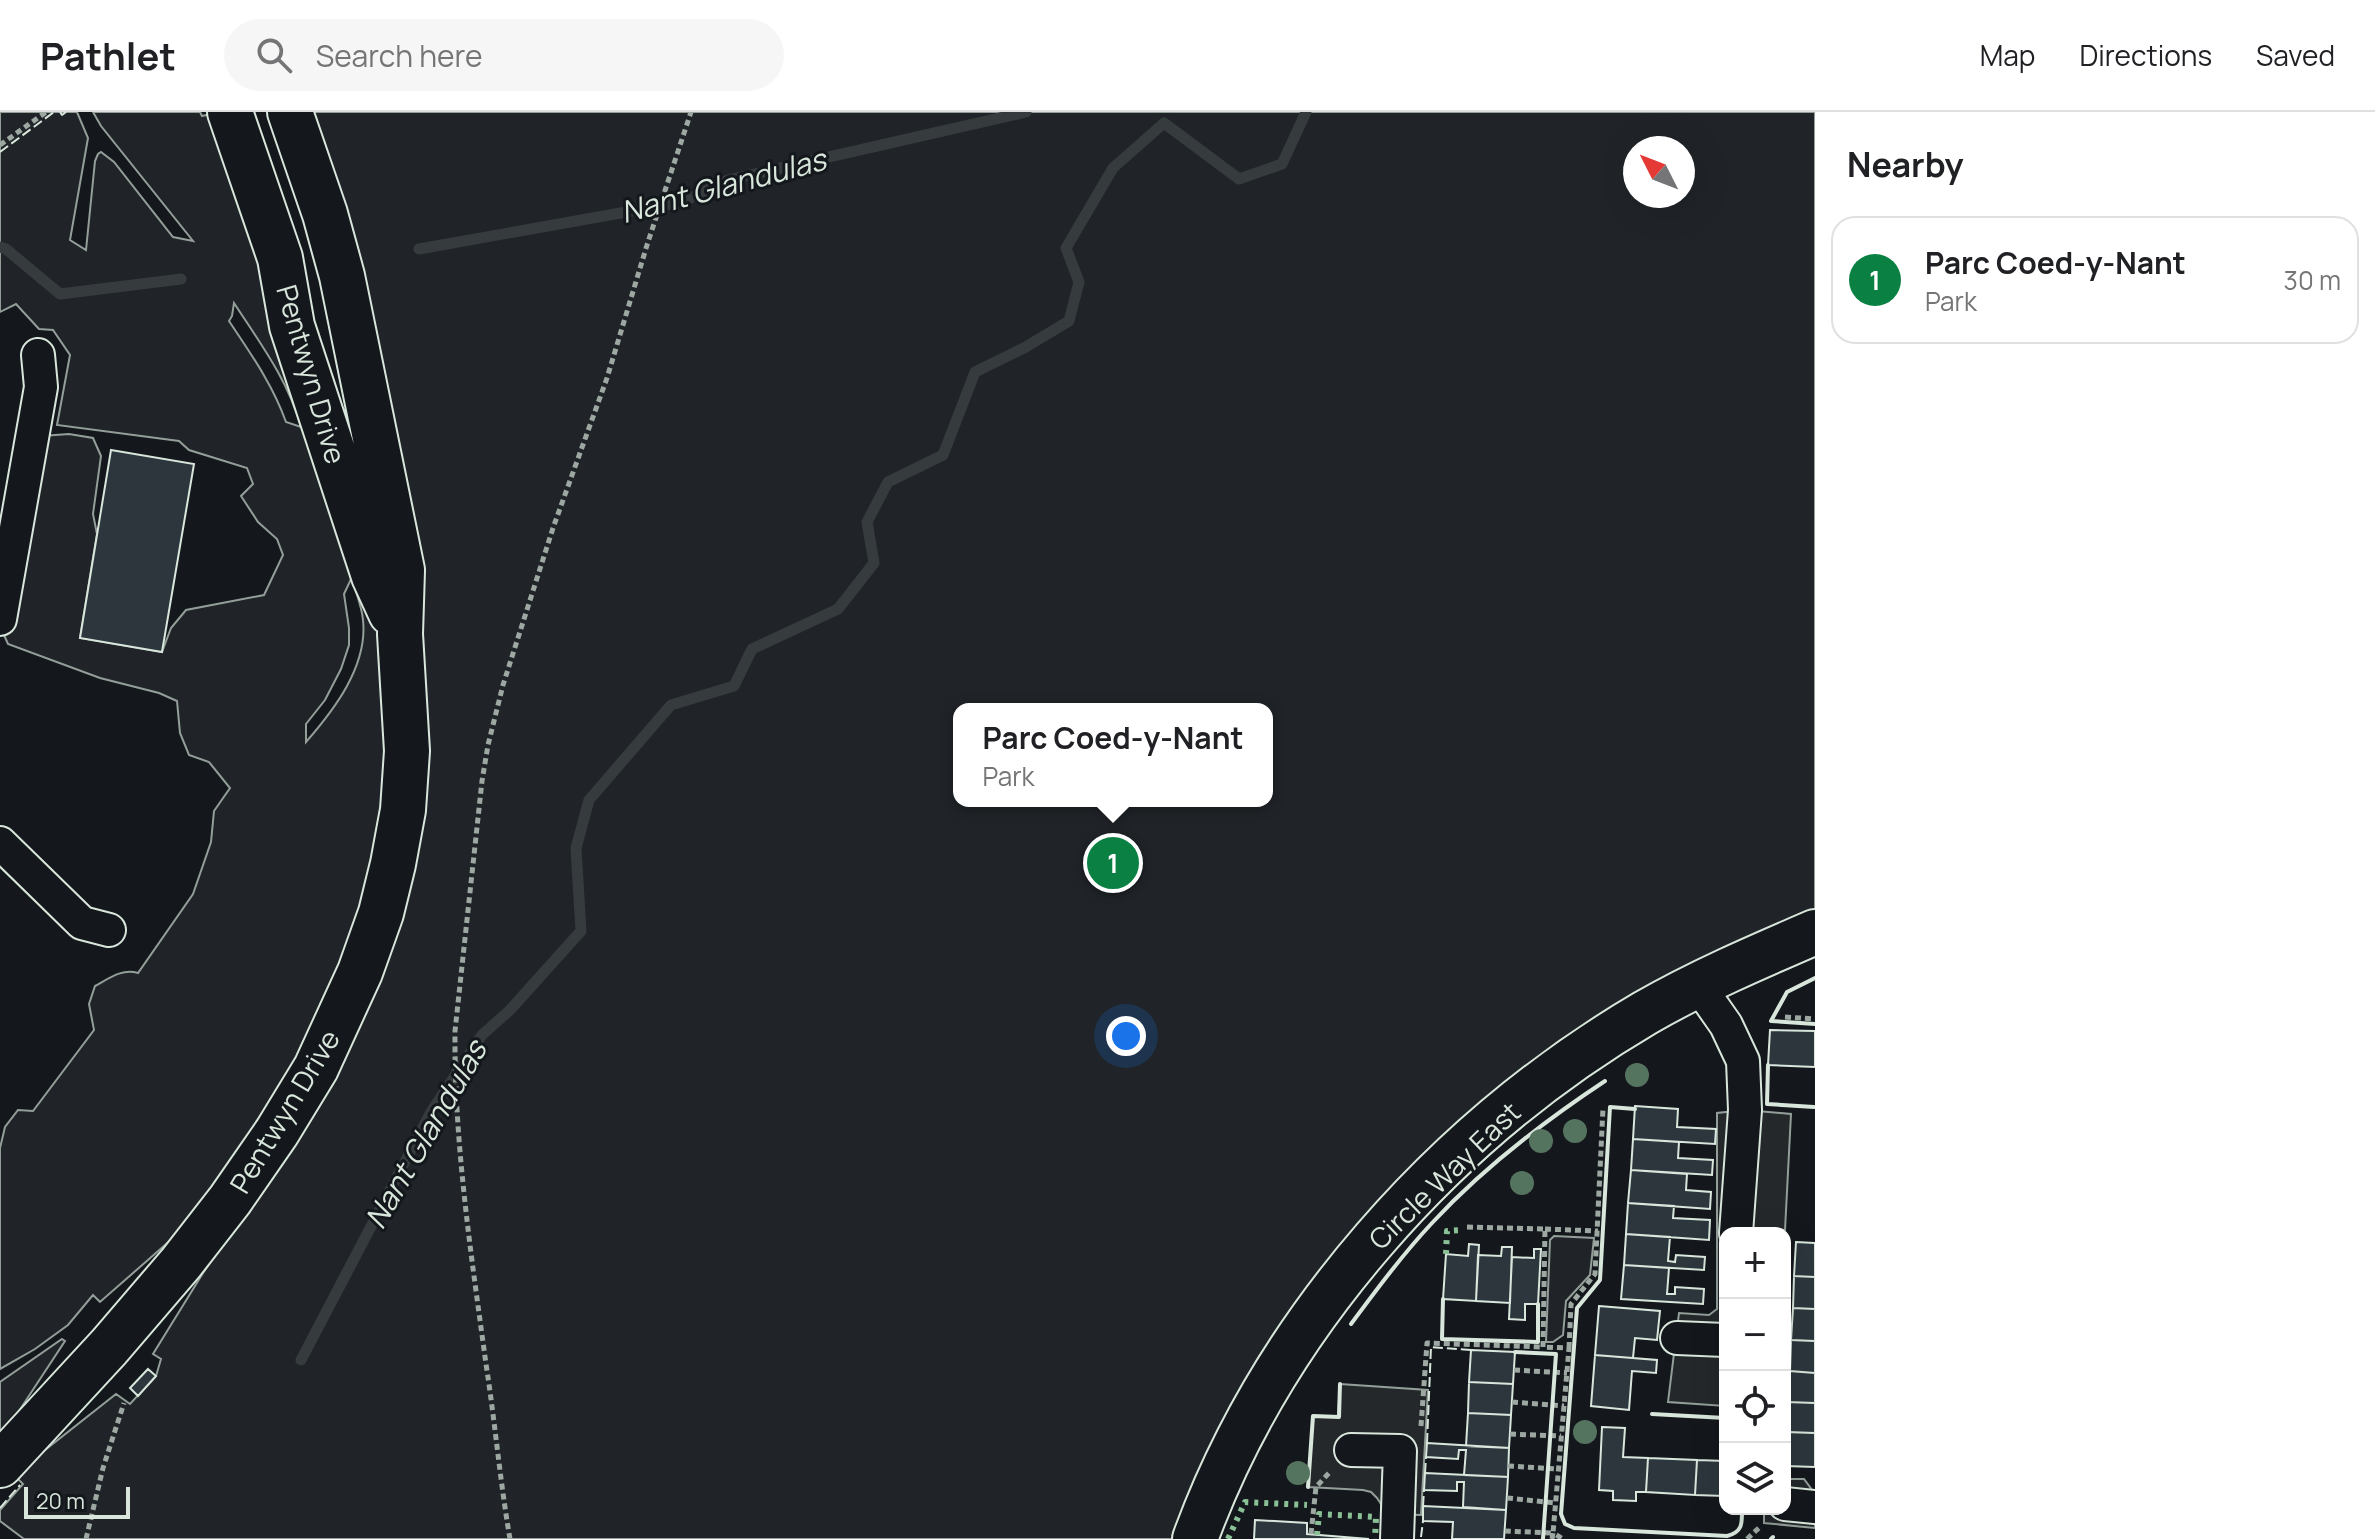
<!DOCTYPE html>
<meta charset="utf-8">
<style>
:root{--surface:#fff;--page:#f6f6f6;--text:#202124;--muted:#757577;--line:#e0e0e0;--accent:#0b8043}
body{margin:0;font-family:Manrope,sans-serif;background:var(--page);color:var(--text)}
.controls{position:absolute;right:24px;bottom:24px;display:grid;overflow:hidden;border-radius:16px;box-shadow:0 8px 32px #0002}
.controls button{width:72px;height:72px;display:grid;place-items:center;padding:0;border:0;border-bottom:2px solid var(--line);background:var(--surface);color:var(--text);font:40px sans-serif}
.compass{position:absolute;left:1623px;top:24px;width:72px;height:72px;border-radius:50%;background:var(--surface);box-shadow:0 8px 32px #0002;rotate:312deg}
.scale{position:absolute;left:24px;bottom:20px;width:106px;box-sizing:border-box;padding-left:8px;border:4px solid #d8e6dc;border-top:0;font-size:22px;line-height:28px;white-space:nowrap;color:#d8e6dc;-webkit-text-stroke:6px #14181c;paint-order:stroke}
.you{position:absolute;left:1126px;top:924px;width:28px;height:28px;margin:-20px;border:6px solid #fff;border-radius:50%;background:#1a73e8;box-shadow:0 0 0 12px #1a73e833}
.badge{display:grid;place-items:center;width:52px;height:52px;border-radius:50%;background:var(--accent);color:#fff;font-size:26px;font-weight:700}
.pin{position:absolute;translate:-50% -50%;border:4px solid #fff;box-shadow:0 2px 8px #0006}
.popup{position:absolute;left:953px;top:591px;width:320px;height:104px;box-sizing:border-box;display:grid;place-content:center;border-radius:16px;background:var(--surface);filter:drop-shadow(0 2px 6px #0005);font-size:26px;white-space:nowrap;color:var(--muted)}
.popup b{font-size:30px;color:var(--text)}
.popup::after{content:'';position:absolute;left:50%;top:100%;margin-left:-16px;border:16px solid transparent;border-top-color:var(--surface)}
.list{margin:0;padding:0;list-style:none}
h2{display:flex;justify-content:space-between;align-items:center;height:104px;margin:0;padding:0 32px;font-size:34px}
h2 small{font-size:26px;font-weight:400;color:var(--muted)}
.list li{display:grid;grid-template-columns:52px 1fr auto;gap:24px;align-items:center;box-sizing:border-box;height:128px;margin:0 16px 16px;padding:0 16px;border:2px solid var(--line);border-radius:24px}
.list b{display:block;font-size:30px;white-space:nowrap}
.list p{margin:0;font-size:26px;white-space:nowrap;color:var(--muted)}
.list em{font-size:26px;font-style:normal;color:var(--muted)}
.icon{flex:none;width:44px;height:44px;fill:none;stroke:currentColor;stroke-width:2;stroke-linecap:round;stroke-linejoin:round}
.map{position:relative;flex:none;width:1815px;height:1427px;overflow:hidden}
header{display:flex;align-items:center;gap:48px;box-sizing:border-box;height:112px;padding:0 40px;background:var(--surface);border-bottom:2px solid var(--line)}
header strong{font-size:38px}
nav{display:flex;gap:44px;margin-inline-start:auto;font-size:28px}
.search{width:560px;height:72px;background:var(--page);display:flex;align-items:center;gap:20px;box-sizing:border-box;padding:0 28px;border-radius:44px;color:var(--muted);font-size:30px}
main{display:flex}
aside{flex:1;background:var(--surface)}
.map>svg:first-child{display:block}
.green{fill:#202428;stroke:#939e99;stroke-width:2;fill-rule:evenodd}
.parking{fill:#24282b;stroke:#939e99;stroke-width:2}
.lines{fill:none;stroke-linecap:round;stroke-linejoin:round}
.stream{stroke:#363b3e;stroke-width:11}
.building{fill:#2c363c;stroke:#d8e6dc;stroke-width:2}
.street-casing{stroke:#d8e6dc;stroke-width:36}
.secondary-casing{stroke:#d8e6dc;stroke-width:48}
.path{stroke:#9da8a2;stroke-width:5;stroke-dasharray:6 4;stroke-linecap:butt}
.street{stroke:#14181c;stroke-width:32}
.secondary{stroke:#14181c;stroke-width:44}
.hedge{stroke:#8ac095;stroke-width:6;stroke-dasharray:4 6;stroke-linecap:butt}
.fence{stroke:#d8e6dc;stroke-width:2;stroke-dasharray:10 4;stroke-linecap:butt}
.wall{stroke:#d8e6dc;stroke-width:4}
.tree{fill:#55745f}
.labels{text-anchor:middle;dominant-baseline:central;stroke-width:6;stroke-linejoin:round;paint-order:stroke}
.street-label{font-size:28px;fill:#d8e6dc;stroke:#14181c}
.water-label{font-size:30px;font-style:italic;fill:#d8e6dc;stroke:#14181c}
</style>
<header>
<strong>Pathlet</strong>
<div class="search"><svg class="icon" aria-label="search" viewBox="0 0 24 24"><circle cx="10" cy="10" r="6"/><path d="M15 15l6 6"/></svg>Search here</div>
<nav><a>Map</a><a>Directions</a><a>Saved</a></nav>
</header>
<main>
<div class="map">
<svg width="1815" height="1427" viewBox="0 0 1815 1427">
<rect width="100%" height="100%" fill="#14181c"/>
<!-- green -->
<path class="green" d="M0,0H77L88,26L70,128L86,138L95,49L98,42L101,40L114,50L173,125L193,129L101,14L93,0H200L202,4L215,1L379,520L387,620L385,664L372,756L360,802L342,851L301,938L242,1036L181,1119L100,1190L93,1183L68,1213L35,1237L0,1257V1036L5,1015L18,998L33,999L94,918L89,892L95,874C108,867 122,856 138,861L193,782L211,730L214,699L230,676L209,650L189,643L180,621L177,589L159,581L100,566L8,532L4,523L32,355L42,324L69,322L93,326L101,344L93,402L97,422L80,526L162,540L171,516L186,498L264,483L283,443L277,427L258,410L241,384L253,372L247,356L189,338L179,329L57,313L70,243L53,218L39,217L16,192L0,200ZM234,191C260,231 288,268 301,315L286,310C273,273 251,242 229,209L232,204ZM352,465C355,479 362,494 363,508C368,554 334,598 306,630V612L325,588L341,557L349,533V516L344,482Z
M303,0H1815V805L1417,1051L1174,1427H24L0,1409V1398L23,1372L18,1367L40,1342L116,1282L130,1292L156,1264L161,1247L153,1242L203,1161L291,1033L420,704ZM1635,36H1683V84H1635ZM959,597H1267V689H959Z
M1554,1124L1594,1126L1590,1163L1566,1189L1563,1223L1553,1230H1546L1550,1128Z
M62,1227L65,1229L19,1299L0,1324V1270Z"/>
<!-- parking -->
<path class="parking" d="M1745,998L1791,1002L1785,1118L1758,1117L1757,1121H1725V1294L1668,1290L1679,1201L1709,1203L1717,1197V1001Z
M1340,1272L1428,1278L1421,1403L1381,1402V1392L1377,1386L1371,1380L1363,1378L1308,1375L1313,1304H1338Z
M1785,1367H1804L1815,1382V1416L1764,1411V1397H1785Z"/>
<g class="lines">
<!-- stream -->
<path class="stream" d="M0,135L6,137L60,182L181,167
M419,137L682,90L728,68L1026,0
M301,1248L431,1000L482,923L510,898L581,819L576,736L589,688L671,593L734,574L752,537L838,497L874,451L867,410L888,370L943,343L975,260L1024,236L1069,209L1079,170L1066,136L1113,56L1164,11L1239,67L1282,52L1306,0"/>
</g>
<!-- building -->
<path class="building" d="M111,338L194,352L162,540L80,526Z
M1770,918L1815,919V955L1768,953Z
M1635,994L1678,997L1677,1015L1716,1017L1715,1032L1633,1027Z
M1633,1027L1679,1030L1678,1046L1713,1048L1712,1063L1631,1058Z
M1631,1058L1687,1062L1686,1078L1711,1080L1710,1097L1628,1091Z
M1628,1091L1674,1094L1673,1106L1710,1108L1709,1128L1626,1122Z
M1626,1122L1670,1125L1668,1149L1675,1150L1676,1143L1705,1145L1704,1158L1624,1153Z
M1796,1130L1815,1131V1165L1794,1164Z
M1469,1132L1479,1133L1476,1189L1443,1187L1446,1142L1468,1144Z
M1502,1135H1512L1510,1191L1476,1189L1478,1143L1501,1144Z
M1534,1137H1541L1538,1192H1525V1208L1509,1207L1512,1145L1534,1146Z
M1624,1153L1669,1156L1667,1182H1675V1175L1704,1177L1703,1192L1621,1187Z
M1794,1164L1815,1165V1197L1793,1196Z
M1599,1194L1660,1199L1657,1228L1635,1226L1633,1246L1595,1243Z
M1793,1196L1815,1197V1229L1791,1228Z
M1791,1228L1815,1229V1261L1790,1259Z
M1471,1238L1515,1240L1513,1272L1469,1270Z
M1595,1243L1657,1248L1656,1261L1632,1259L1629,1298L1591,1294Z
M148,1257L156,1264L138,1284L130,1276Z
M1790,1259L1815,1261V1291L1788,1290Z
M1469,1270L1513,1272L1511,1303L1468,1301Z
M1785,1290L1815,1291V1321L1785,1320Z
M1468,1301L1511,1303L1509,1336L1466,1334Z
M1602,1315L1625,1316L1623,1345L1648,1346L1646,1380H1636V1389L1613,1388V1379L1599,1378Z
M1788,1320L1815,1321V1355L1786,1354Z
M1427,1331L1509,1336L1508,1365L1464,1363L1466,1338H1459L1458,1347L1426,1345Z
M1648,1346L1697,1348L1695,1383L1646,1380Z
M1697,1348L1725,1349V1384L1695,1383Z
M1425,1361L1508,1365L1506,1398L1463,1395L1464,1370H1457V1379L1424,1378Z
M1423,1394L1506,1398L1504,1427H1452L1453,1410L1423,1409Z
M1255,1408L1307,1411V1422L1369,1427H1254Z"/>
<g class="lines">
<!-- street casing -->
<g class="street-casing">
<path id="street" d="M0,507L41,275L38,243
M0,731L82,811L109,818
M1698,873L1726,913L1743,949L1745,998L1736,1121
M1677,1226L1725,1228
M1351,1338L1400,1339L1397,1427
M1785,1392L1815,1395"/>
</g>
<!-- secondary casing -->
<g class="secondary-casing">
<path id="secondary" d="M230,0L280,146L292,214L374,464L391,501
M0,1353L109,1235L181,1151L230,1088L277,1020L316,956L360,860L381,801L393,752L403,698L407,639L400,522L402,458L342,164L325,102L290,0
M1195,1427C1274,1210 1446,1018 1645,901C1699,870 1757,845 1815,820"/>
</g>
<!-- path -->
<path class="path" d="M0,33L46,0
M1785,905L1815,907
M1467,1115L1545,1117L1543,1235L1569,1236L1553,1421L1505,1419
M1545,1117L1598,1119
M1569,1236L1571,1192L1595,1162L1603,996
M1514,1258L1567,1261
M1512,1290L1564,1294
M1421,1314L1427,1231L1543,1235
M1510,1322L1561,1324
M1508,1354L1558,1357
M1507,1386L1556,1391
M1311,1422L1316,1375L1329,1361
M86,1427L103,1356L124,1291
M510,1427C500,1369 495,1310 486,1252C471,1142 454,1030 455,919L482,669L488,633L503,573L553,416L607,266L647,133L691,0
M1552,1427L1553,1421L1563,1427
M1747,1427L1761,1414"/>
<!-- street -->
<use href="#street" class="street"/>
<!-- secondary -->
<use href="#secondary" class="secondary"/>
<!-- hedge -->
<path class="hedge" d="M1446,1142L1447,1119L1463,1118
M1317,1423L1319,1402L1376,1405L1375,1427
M1228,1427L1245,1390L1307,1393"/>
<!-- fence -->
<path class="fence" d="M60,0L62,3L66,0
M0,40L54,0
M1427,1331L1431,1235L1471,1238
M1425,1361L1426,1345
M1423,1394L1424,1378
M0,1396L20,1373
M1421,1425L1423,1409"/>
<!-- wall -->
<path class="wall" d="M1815,866L1787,880L1771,909L1815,912
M1768,953L1767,992L1814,995
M1635,997L1610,995L1600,1168L1577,1196L1561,1402L1565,1412L1574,1416L1727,1424C1743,1420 1742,1411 1742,1397
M1443,1187L1442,1227L1538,1230V1192
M1351,1212C1377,1177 1403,1142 1432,1111C1482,1057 1543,1010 1605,969
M1515,1240L1556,1242L1543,1427
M1652,1302L1725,1306
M1308,1375L1313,1304L1339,1305L1340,1272
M1771,1427L1773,1425"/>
</g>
<!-- trees -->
<g class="tree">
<circle cx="1637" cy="963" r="12"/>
<circle cx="1575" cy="1019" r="12"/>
<circle cx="1541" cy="1029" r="12"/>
<circle cx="1522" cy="1071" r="12"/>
<circle cx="1585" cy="1320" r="12"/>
<circle cx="1298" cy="1361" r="12"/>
</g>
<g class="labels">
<!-- street labels -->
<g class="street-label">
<text transform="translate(312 262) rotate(74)">Pentwyn Drive</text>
<text transform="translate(284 999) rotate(-59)">Pentwyn Drive</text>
<text transform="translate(1444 1063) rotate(-44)">Circle Way East</text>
</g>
<!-- water labels -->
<g class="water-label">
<text transform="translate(723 73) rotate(-15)">Nant Glandulas</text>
<text transform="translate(425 1022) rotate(-60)">Nant Glandulas</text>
</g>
</g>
</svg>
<div class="controls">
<button>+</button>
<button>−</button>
<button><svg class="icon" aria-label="locate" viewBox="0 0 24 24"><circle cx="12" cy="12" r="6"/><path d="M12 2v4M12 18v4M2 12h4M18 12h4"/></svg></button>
<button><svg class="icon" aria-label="layers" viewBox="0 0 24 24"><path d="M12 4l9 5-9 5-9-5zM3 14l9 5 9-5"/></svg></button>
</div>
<svg class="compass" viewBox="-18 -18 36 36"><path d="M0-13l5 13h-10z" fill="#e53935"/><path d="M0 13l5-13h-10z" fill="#757577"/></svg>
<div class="scale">20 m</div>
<div class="you"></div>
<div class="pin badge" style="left:1113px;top:751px">1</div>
<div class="popup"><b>Parc Coed-y-Nant</b>Park</div>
</div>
<aside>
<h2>Nearby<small></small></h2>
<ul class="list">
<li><span class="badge">1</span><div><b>Parc Coed-y-Nant</b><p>Park</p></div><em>30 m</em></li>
</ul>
</aside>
</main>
